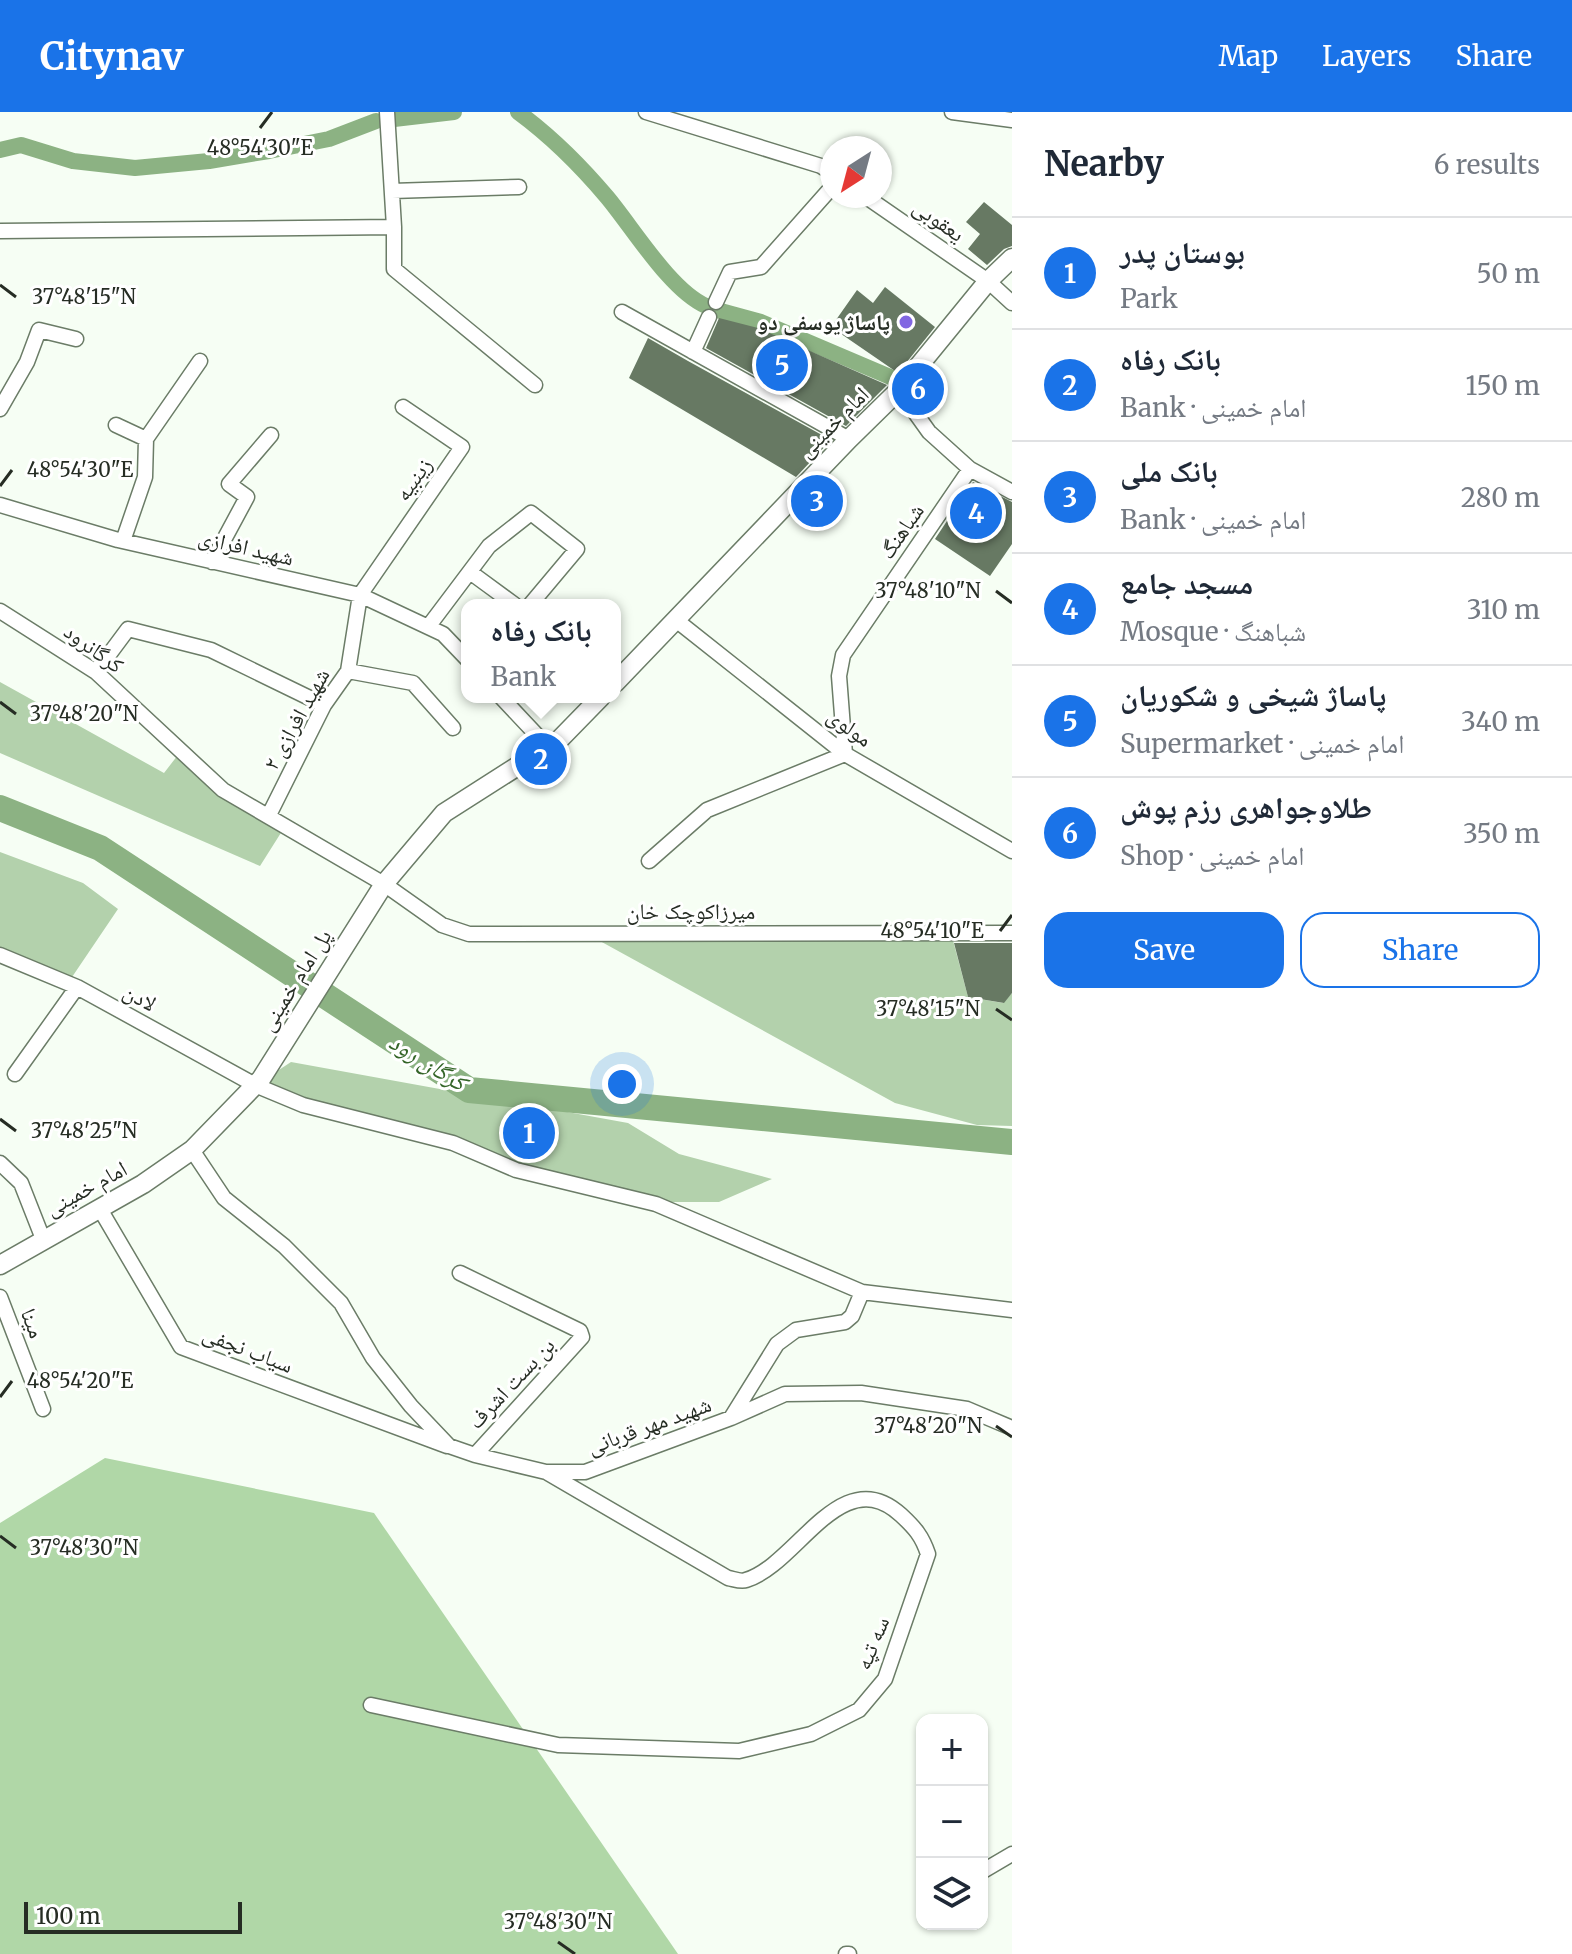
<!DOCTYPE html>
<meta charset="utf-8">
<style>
:root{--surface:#fff;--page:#f2f2f3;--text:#1f2937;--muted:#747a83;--line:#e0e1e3;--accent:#1a73e8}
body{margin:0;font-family:Merriweather,"Noto Naskh Arabic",serif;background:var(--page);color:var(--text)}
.controls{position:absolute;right:24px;bottom:24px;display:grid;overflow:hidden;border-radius:16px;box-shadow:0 2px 6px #0004}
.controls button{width:72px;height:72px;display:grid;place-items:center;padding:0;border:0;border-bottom:2px solid var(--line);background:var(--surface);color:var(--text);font:40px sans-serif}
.compass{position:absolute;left:820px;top:24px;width:72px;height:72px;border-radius:50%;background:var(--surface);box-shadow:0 2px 6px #0004;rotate:216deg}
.scale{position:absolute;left:24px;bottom:20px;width:218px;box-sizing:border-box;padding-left:8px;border:4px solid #262d24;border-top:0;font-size:22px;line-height:28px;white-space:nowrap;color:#262d24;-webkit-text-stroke:6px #fff;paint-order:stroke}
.you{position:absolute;left:622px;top:972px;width:28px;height:28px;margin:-20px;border:6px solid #fff;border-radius:50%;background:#1a73e8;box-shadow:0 0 0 12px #1a73e833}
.badge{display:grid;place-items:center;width:52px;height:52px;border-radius:50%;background:var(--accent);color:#fff;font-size:26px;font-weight:700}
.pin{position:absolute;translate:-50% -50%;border:4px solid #fff;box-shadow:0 2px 8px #0006}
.popup{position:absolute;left:461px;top:487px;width:160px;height:104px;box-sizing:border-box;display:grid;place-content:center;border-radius:16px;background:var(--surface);filter:drop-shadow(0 2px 6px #0005);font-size:26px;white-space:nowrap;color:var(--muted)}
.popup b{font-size:30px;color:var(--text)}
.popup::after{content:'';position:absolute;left:50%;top:100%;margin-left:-16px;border:16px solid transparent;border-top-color:var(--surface)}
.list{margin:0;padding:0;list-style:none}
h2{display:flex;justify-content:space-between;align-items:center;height:104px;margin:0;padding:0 32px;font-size:34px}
h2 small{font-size:26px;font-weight:400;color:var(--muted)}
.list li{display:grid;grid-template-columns:52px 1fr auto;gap:24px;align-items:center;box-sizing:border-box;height:112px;padding:0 32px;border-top:2px solid var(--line)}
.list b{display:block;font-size:30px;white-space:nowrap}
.list p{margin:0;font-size:26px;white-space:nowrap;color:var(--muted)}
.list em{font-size:26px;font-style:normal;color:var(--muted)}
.actions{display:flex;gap:16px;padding:24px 32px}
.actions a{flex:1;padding:18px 0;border:2px solid var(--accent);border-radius:24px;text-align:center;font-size:28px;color:var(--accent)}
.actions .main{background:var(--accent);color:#fff}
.icon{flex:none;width:44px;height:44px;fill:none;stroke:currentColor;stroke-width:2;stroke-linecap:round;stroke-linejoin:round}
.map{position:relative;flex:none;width:1012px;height:1842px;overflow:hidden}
header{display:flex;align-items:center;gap:48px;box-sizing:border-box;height:112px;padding:0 40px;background:var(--accent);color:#fff}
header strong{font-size:38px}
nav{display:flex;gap:44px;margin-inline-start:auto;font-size:28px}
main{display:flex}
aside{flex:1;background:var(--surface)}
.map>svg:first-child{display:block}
.green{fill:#b3d1ac}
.forest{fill:#b0d7a7}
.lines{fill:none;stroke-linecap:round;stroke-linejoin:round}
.canal{stroke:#8cb283;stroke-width:16}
.river{stroke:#8cb283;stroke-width:26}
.building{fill:#677963}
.minor-casing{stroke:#6b7c67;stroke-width:17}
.major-casing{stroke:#6b7c67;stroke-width:21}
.minor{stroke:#fff;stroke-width:14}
.major{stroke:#fff;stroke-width:18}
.ticks{fill:none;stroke:#262d24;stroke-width:3}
.poi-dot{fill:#8167e2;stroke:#fff;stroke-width:3}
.labels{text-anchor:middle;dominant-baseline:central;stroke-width:6;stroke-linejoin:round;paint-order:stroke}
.street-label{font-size:22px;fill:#262d24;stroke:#fff}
.poi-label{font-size:22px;font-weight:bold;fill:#262d24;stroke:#fff;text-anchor:end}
.water-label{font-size:24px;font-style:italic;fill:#346528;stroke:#fff}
.ticks-label{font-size:20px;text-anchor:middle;fill:#262d24;stroke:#fff;stroke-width:6;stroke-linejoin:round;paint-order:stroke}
</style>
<header>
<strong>Citynav</strong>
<nav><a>Map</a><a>Layers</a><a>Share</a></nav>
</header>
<main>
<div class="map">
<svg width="1012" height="1842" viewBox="0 0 1012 1842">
<rect width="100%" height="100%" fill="#f6fef4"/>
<!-- green -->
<path class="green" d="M0,570L164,661L181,639L284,716L260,754L0,641Z
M0,740L83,771L118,797L68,871L0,843Z
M951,821L968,885L1003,891L1012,881V1014L977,1013L895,991L589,823Z
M291,950L628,1011L679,1042L772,1067L719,1090H658L516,1057L256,973Z"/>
<!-- forest -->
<path class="forest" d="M105,1346L374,1401L678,1842H0V1411Z"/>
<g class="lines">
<!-- canal -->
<path class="canal" d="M518,0C552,25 580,53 607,85C633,116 670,178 706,194
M394,7L454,0
M0,38L21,33L73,49L135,56L209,49L269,39L329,27L376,9
M717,198L761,210L895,267"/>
<!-- river -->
<path class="river" d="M0,696L100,736L469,978L1012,1030"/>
</g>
<!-- building -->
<path class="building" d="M984,90L1012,113V134L1004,137L987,153L968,137L980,122L966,110Z
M885,175L935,215L898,261L831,215L857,178L873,191Z
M719,206L758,216L887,273L846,314L706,236Z
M648,226L688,249L831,328L796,365L629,266Z
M973,370L1012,390V432L990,464L935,427Z
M954,831H1012V881L1004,891L968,885Z"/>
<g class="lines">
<!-- minor casing -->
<g class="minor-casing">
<path id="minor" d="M387,0L394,115V157L535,273
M646,0L821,54L832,61
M952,0L1012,8
M392,79L519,75
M865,84L988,169L1012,191
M0,119L394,115
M716,190L730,160L761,155L832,75
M622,200L849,327
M693,240L709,205
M899,278L929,320L970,357L1012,380
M0,297L27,250L39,218L76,227
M116,313L146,327
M0,393L118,428L360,483L443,522L467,547
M123,429L145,365L146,327L200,249
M212,450L247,385L229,372L271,323
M470,460L515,493
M0,499L96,560L223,678L384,772L442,813L469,822L1012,821
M676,508L845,642L1012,739
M428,515L489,434L531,401L577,437L530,493
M348,559L413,571L453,616
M96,560L128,517L211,538L324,593
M501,585L548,635
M845,642L839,564L843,543L970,357
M269,703L324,593L348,559L360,483L462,335L403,295
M649,749L707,698L845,642
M0,843L77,875L255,973L303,993L453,1031L516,1058L656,1092L862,1180L1012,1198
M15,962L77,875
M192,1038L224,1086L284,1134L341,1191L373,1246L411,1294L449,1334L475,1343L546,1360H585L731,1306L785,1282L861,1281L967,1297L1012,1316
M0,1051L21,1071L43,1127
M100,1097L181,1235L447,1334
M460,1161L580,1219L582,1225L475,1343
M0,1185L43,1297
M731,1306L777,1232L796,1218L845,1210L852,1204L862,1180
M371,1593L558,1633L739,1639L811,1622L859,1598L885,1567L928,1442C922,1424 915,1416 901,1403C841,1348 797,1453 746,1468C741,1470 734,1467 728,1466L546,1360
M983,1759L1012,1742
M846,1842H849"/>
</g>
<!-- major casing -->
<g class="major-casing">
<path id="major" d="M615,571L849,327L899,278L988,169L1012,146
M0,1153L143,1072L192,1038L261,967L384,772L444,701L560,627L601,585"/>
</g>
<!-- minor -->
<use href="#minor" class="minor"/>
<!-- major -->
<use href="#major" class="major"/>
</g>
<!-- ticks -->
<path class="ticks" d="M260,16L272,0M0,173L16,185M0,374L12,358M996,479L1012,491M0,590L16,602M1000,819L1012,803M996,897L1012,908M0,1007L16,1019M0,1285L12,1269M996,1314L1012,1325M0,1424L16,1436M558,1830L575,1842"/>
<!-- markers -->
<circle class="poi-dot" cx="906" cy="210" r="8"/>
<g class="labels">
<!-- street labels -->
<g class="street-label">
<text transform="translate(939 108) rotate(35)">یعقوبی</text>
<text transform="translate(833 310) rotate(-45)">امام خمینی</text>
<text transform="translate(413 367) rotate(-55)">زینبیه</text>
<text transform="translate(901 419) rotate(-56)">شباهنگ</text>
<text transform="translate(246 435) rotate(13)">شهید افرازی</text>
<text transform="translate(94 536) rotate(36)">کرگانرود</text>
<text transform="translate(296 607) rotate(-61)">شهید افرازی ۲</text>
<text transform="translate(850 615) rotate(36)">مولوی</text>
<text x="691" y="799">میرزاکوچک خان</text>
<text transform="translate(295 868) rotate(-58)">پل امام خمینی</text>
<text transform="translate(140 885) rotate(29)">لادن</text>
<text transform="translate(86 1076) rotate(-29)">امام خمینی</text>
<text transform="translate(33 1211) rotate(69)">مینا</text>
<text transform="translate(248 1237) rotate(21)">سیاب نجفی</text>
<text transform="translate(511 1271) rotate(-47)">بن بست اشرف</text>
<text transform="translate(649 1313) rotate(-20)">شهید مهر قربانی</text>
<text transform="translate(872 1531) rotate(-68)">سه تپه</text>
</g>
<!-- poi labels -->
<g class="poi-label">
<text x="890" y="210">پاساژ یوسفی دو</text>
</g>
<!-- water labels -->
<g class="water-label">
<text transform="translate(428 950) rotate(32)">کرگان رود</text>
</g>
</g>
<g class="ticks-label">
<text x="260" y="43">48°54'30"E</text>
<text x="84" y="192">37°48'15"N</text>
<text x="80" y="365">48°54'30"E</text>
<text x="928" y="486">37°48'10"N</text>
<text x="84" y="609">37°48'20"N</text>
<text x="932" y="826">48°54'10"E</text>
<text x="928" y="904">37°48'15"N</text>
<text x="84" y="1026">37°48'25"N</text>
<text x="80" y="1276">48°54'20"E</text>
<text x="928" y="1321">37°48'20"N</text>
<text x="84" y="1443">37°48'30"N</text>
<text x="558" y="1817">37°48'30"N</text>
</g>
</svg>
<div class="controls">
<button>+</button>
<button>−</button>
<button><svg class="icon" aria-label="layers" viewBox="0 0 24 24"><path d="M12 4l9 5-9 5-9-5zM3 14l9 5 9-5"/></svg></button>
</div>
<svg class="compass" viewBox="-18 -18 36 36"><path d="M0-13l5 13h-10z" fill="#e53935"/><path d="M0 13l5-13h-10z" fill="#747a83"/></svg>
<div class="scale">100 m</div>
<div class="you"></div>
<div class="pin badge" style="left:529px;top:1021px">1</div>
<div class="pin badge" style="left:541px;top:647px">2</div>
<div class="popup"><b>بانک رفاه</b>Bank</div>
<div class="pin badge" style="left:817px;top:389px">3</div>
<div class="pin badge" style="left:976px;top:401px">4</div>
<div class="pin badge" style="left:782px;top:253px">5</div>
<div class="pin badge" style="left:918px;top:277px">6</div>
</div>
<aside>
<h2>Nearby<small>6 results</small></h2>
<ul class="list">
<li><span class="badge">1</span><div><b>بوستان پدر</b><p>Park</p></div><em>50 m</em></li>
<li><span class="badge">2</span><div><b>بانک رفاه</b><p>Bank · امام خمینی</p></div><em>150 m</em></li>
<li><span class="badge">3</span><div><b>بانک ملی</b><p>Bank · امام خمینی</p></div><em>280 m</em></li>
<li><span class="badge">4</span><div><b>مسجد جامع</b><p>Mosque · شباهنگ</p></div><em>310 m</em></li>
<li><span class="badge">5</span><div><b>پاساژ شیخی و شکوریان</b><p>Supermarket · امام خمینی</p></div><em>340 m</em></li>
<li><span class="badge">6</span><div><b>طلاوجواهری رزم پوش</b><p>Shop · امام خمینی</p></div><em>350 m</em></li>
</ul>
<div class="actions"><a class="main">Save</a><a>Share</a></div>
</aside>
</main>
